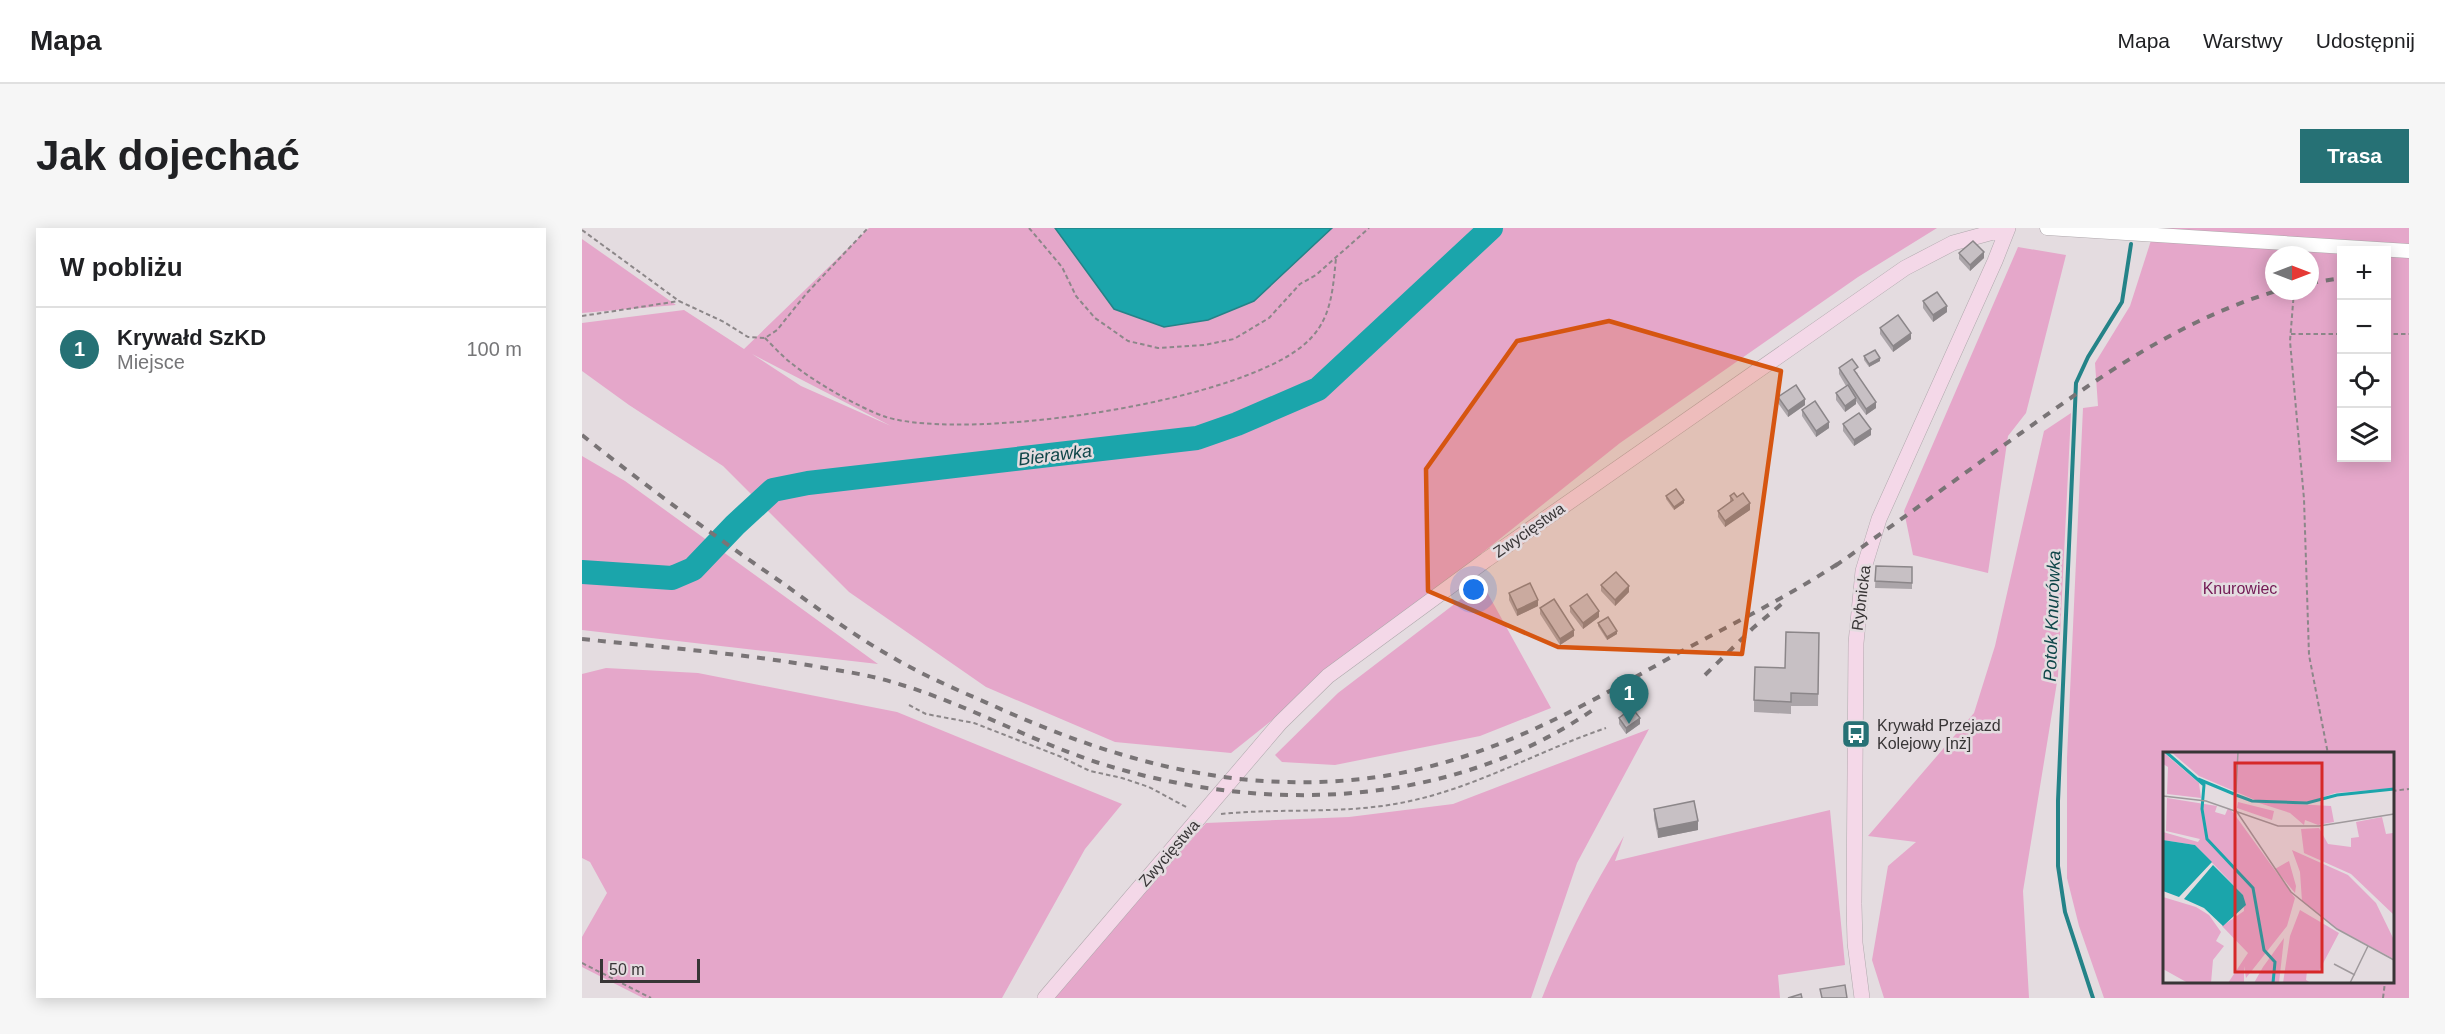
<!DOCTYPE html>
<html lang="pl">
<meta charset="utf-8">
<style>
:root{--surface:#fff;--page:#f6f6f6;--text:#202124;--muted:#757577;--line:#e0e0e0;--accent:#267175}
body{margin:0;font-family:Arial,sans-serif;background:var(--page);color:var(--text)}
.controls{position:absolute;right:18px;top:18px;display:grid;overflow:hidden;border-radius:0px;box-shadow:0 3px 15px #0003}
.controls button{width:54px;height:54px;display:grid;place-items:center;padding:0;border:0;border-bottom:2px solid var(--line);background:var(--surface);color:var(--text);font:30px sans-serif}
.compass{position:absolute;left:1683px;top:18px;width:54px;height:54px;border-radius:50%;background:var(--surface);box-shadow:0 3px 15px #0003;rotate:90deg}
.scale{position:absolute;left:18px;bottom:15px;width:100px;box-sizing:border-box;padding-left:6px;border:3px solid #383536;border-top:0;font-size:16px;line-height:21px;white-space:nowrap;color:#383536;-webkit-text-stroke:4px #e4dce0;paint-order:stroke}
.you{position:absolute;left:892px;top:362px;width:21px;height:21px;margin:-15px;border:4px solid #fff;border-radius:50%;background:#1a73e8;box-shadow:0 0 0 9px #1a73e833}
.badge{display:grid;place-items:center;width:39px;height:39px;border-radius:50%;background:var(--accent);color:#fff;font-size:20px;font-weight:700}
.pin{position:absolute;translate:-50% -50px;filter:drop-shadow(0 2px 3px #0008)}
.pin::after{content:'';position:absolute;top:32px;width:21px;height:18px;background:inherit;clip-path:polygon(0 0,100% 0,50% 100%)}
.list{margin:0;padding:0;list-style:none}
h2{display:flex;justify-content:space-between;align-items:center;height:78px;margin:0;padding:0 24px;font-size:26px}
h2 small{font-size:20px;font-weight:400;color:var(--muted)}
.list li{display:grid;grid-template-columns:39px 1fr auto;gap:18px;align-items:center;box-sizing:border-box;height:84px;padding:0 24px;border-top:2px solid var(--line)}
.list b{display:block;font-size:22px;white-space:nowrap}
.list p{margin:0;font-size:20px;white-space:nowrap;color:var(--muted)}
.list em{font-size:20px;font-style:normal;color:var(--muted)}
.icon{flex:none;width:33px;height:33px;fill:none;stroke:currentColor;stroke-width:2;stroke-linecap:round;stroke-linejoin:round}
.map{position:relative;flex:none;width:1827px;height:770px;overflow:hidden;border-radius:0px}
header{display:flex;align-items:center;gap:36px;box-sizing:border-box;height:84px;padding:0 30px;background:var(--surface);border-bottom:2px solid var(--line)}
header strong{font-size:28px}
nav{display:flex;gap:33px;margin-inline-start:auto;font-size:21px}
.intro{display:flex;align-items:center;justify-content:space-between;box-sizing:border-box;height:144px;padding:0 36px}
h1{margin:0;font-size:42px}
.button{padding:15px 27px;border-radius:0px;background:var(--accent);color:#fff;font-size:21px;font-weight:700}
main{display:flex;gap:36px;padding:0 36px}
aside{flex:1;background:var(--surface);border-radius:0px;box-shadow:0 3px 15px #0003}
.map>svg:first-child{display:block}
.green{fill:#e5a7ca;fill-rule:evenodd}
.water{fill:#1ba5ab;stroke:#248388;stroke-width:1.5}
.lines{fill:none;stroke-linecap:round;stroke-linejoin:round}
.stream{stroke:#248388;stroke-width:4}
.river{stroke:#1ba5ab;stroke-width:24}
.tertiary-casing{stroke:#afa8ac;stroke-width:15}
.secondary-casing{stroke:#afa8ac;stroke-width:16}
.path{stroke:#8c8789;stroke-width:2;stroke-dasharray:4.5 3;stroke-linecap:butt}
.tertiary{stroke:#fff;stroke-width:14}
.secondary{stroke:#f4d8e8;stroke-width:15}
.rail{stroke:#797476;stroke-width:4;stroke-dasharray:8 8;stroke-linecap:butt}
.wall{fill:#aba5a9}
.shaded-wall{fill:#8b8689}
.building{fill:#c7c0c4;stroke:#8b8689;stroke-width:1.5}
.marked{fill:#d65510;fill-opacity:0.2;stroke:#d65510;stroke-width:4.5;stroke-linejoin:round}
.labels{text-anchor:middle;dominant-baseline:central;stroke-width:5;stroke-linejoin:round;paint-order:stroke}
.street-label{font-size:16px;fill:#383536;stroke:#e4dce0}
.park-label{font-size:16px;fill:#721954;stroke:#e4dce0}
.poi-label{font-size:16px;fill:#383536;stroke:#e4dce0;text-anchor:start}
.water-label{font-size:18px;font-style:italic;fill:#0f4649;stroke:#e4dce0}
.inset-river{fill:none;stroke:#1ba5ab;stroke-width:3}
.inset-road{fill:none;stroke:#9f999c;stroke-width:1.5}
.view{fill:#d62828;fill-opacity:0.15;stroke:#d62828;stroke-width:3}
.inset-edge{fill:none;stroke:#383536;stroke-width:3}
</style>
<header>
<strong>Mapa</strong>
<nav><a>Mapa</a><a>Warstwy</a><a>Udostępnij</a></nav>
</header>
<div class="intro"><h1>Jak dojechać</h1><a class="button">Trasa</a></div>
<main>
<aside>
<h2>W pobliżu<small></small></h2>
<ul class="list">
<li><span class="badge">1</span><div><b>Krywałd SzKD</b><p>Miejsce</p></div><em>100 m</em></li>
</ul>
</aside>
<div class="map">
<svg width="1827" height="770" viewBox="0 0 1827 770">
<rect width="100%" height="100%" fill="#e4dce0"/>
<!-- green -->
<path class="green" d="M287,0H473L532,81L672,73L750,0H1355L1276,49L1038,215L649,525L533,514L404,459L267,364L141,238L47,177L0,143V95L102,82L162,121ZM170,126L309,198L219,158Z
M1573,0H1827V770H1522L1497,698L1485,650V530L1501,180L1516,178L1513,135L1548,78ZM1760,22H1804V230H1760ZM1692,27H1728V63H1692ZM1582,526H1810V754H1582Z
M0,11L94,77L0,85Z
M1436,19L1484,27L1444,185L1426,208L1406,345L1331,327L1322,283Z
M1489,185L1476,448L1441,663L1447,770H1302L1290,732L1306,638L1334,614L1286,608L1392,485L1413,418L1462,203Z
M0,228L43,253L296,436L0,402Z
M900,355L969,480L898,508L753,537L700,534L693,527L756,465Z
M24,440L116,445L315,484L540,576L503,621L420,770H61L0,739V709L25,665L8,634L0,630V446Z
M1067,501L995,635L949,770H473L499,736L624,595L767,589L871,576Z
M1248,582L1263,737L1196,747L1198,770H960C982,713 1010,660 1042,608L1033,633Z"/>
<!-- water -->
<path class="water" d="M473,0H750L672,73L626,92L582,99L532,81Z"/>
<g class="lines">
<!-- stream -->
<path class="stream" d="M1511,770L1483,684L1476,638V573L1494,155L1506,129L1540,74L1549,16"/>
<!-- river -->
<path class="river" d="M0,344L90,350L111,341L153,297L191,262L226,255L615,210L655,196L736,161L909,0"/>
<!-- tertiary casing -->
<g class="tertiary-casing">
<path id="tertiary" d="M1465,0L1827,23"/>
</g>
<!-- secondary casing -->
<g class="secondary-casing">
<path id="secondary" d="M463,770L698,495L746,448L904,332L1323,40L1371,15L1426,0
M1280,770L1273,715L1272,676L1274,415L1281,343L1297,291L1413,33L1426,0"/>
</g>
<!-- path -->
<path class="path" d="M447,0L480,39L494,68L513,90L546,113L576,120L622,117L652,111L687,90L718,56L734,47L787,0
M0,2L97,73L142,94L166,109L183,110L195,102L224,66L286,0
M1712,63L1708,113L1722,271L1727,427L1746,526
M0,88L97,73
M1709,106H1760
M1804,106H1827
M183,110C191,118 200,128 209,135C231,153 277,180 304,189C385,214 671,174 729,110C750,88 751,59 754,30
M327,477L344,486L392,495L477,528L508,543L540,550L567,559L606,580
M1810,563L1827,561
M639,586C697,580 756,586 813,576C889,563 953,524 1024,500
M0,735L69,770
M1801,770L1803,754"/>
<!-- tertiary -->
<use href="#tertiary" class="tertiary"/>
<!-- secondary -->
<use href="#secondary" class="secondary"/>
<!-- rail -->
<path class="rail" d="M1804,46H1808
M1728,55L1760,50
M0,207C65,259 131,307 199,354C235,380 271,407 310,429C342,448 378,463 412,478C538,535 663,569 802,548C914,530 1003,477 1100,423C1154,394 1209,367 1260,333
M1253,338C1316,294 1377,249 1439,205C1522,146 1596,93 1694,63
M0,411C77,419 155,425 232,438C258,443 284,446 310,454C381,474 446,512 517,535C682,587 870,581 1015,479
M1123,447L1171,400L1202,374"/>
</g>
<!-- wall -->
<path class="wall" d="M1377,25L1402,30L1388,43L1377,31Z
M1341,73L1365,84L1351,94L1341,80Z
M1298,100L1329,111L1311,124L1298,106Z
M1282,128L1298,133L1287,139L1282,132Z
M1257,140L1276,145L1275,146L1294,180L1284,187L1274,173V176L1263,184L1254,172V165L1264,158L1257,146Z
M1196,169L1223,177L1206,189L1196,175Z
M1220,182L1247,200L1234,209L1220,188Z
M1261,196L1289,207L1272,218L1261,203Z
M1084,268L1102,275L1092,282L1084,271Z
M1148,268L1155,269L1168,282L1143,299L1136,289V283L1148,274Z
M1294,338L1330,339V361L1293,360Z
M1019,357L1047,364L1033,378L1019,363Z
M927,365L956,378L935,388L927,372Z
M988,378L1017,389L1001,401L988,384Z
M958,380L992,408L978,417L958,386Z
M1016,395L1035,406L1025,412L1016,398Z
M1237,405L1236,478H1209V486L1172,484V472Z
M1037,490L1058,496L1044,506L1037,496Z
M1072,581L1116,602L1076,610L1072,590Z"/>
<!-- shaded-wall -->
<path class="shaded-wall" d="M1402,24V30L1388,43V37Z
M1365,78V84L1351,94V87Z
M1329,105V111L1311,124V118Z
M1298,130V133L1287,139V136Z
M1274,170V176L1263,184V178Z
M1223,171V177L1206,189V183Z
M1294,174V180L1284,187V181Z
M1247,194V200L1234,209V203Z
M1289,201V207L1272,218V212Z
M1102,272V275L1092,282V279Z
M1168,275V282L1143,299V293Z
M1047,358V364L1033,378V372Z
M956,372V378L935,388V382Z
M1017,383V389L1001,401V395Z
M992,402V408L978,417V411Z
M1035,403V406L1025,412V409Z
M1058,490V496L1044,506V500Z
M1116,593V602L1076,610V601Z"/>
<!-- building -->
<path class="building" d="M1391,13L1402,24L1388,37L1377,25Z
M1355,64L1365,78L1351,87L1341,73Z
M1316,87L1329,105L1311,118L1298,100Z
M1293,122L1298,130L1287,136L1282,128Z
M1270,131L1276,139L1272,142L1294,174L1284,181L1257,140Z
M1214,157L1223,171L1206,183L1196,169Z
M1266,157L1274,170L1263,178L1254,165Z
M1233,173L1247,194L1234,203L1220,182Z
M1277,185L1289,201L1272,212L1261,196Z
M1094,261L1102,272L1092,279L1084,268Z
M1152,265L1155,269L1161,265L1168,275L1143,293L1136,283L1151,272L1148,268Z
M1294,338L1330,339V355L1293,353Z
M1034,344L1047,358L1033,372L1019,357Z
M948,355L956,372L935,382L927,365Z
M1005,366L1017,383L1001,395L988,378Z
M972,371L992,402L978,411L958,380Z
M1026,389L1035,403L1025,409L1016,395Z
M1204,404L1237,405L1236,466L1209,465V474L1172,472L1173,439L1203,440Z
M1050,480L1058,490L1044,500L1037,490Z
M1112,573L1116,593L1076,601L1072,581Z
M1263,757L1265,770H1240L1238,761Z
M1219,766L1220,770H1206Z"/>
<!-- marked area -->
<path class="marked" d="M1027,93L1199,143L1160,426L976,419L846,363L844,241L935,113Z"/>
<!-- icons -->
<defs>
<g id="bus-square" transform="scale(1.5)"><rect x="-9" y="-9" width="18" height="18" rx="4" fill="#267175" stroke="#e4dce0"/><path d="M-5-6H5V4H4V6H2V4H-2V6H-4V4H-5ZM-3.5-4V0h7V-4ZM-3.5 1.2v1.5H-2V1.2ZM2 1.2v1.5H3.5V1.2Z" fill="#fff"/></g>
</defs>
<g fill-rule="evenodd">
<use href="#bus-square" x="1274" y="506"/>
</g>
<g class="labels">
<!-- street labels -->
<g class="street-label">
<text transform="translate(947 302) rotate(-35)">Zwycięstwa</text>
<text transform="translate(1279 370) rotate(-83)">Rybnicka</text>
<text transform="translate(587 625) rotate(-49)">Zwycięstwa</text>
</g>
<!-- park labels -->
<g class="park-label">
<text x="1658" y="360">Knurowiec</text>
</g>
<!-- poi labels -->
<g class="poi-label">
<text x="1295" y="497">Krywałd Przejazd<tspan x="1295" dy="18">Kolejowy [nż]</tspan></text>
</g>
<!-- water labels -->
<g class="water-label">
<text transform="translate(473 227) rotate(-7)">Bierawka</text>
<text transform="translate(1470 388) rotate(-88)">Potok Knurówka</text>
</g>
</g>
<!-- overview -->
<g transform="translate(1581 524)">
<rect width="231" height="231" fill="#e4dce0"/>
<path d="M0,0L36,31L38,46L4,42L5,15L0,12ZM8,0H231V36L172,41L146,50L92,48L36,24ZM4,46L54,54L52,60L62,63L65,56L69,59L132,146L124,174L83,226L81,214V231H65L85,201L59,174L81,159L80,143L32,93L0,88V80L35,90L37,87L3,79ZM75,50L111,59L109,68L74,56ZM93,50L168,54L171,70L155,73L142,68L141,73L127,61ZM219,65L223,82L230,81L231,85V163L188,122L141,101L138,77L156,76L165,92L188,95V86L196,85L193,70ZM129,98L185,123L213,151L231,188V207L171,175L139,149L137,120ZM126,109L133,134L132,141L112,117ZM0,145L33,155L46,163L58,180L53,189L61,194L50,208L48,231H25L0,217ZM137,158L176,181L155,221L144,219L143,228L148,231H120L127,184ZM121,186L116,231H91L100,215Z" fill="#e5a7ca"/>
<path d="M0,88L32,93L49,110L16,145L0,139ZM50,113L80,143L83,153L60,174L41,156L21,147Z" fill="#1ba5ab"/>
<path class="inset-river" d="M3,0L41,33L39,57L44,87L90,136L101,198L112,210L110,231M35,27L71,42M73,43L89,49L144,51L174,43L231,37"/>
<path class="inset-road" d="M0,44L43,49L115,74H156L231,62M72,57L75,0M72,57L128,140L174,177L231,208M171,212L192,223M187,231L205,194"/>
<path class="view" d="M72,11H159V220H72Z"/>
<rect width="231" height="231" class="inset-edge"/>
</g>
</svg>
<div class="controls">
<button>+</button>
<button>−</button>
<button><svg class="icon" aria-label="locate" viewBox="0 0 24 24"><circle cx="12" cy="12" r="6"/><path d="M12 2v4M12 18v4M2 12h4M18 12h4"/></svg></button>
<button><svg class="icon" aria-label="layers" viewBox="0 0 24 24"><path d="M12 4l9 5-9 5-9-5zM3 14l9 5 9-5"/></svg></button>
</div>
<svg class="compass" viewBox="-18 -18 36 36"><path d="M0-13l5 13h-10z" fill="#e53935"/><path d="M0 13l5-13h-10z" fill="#757577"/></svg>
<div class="scale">50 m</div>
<div class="you"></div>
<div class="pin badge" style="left:1047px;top:496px">1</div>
</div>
</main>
